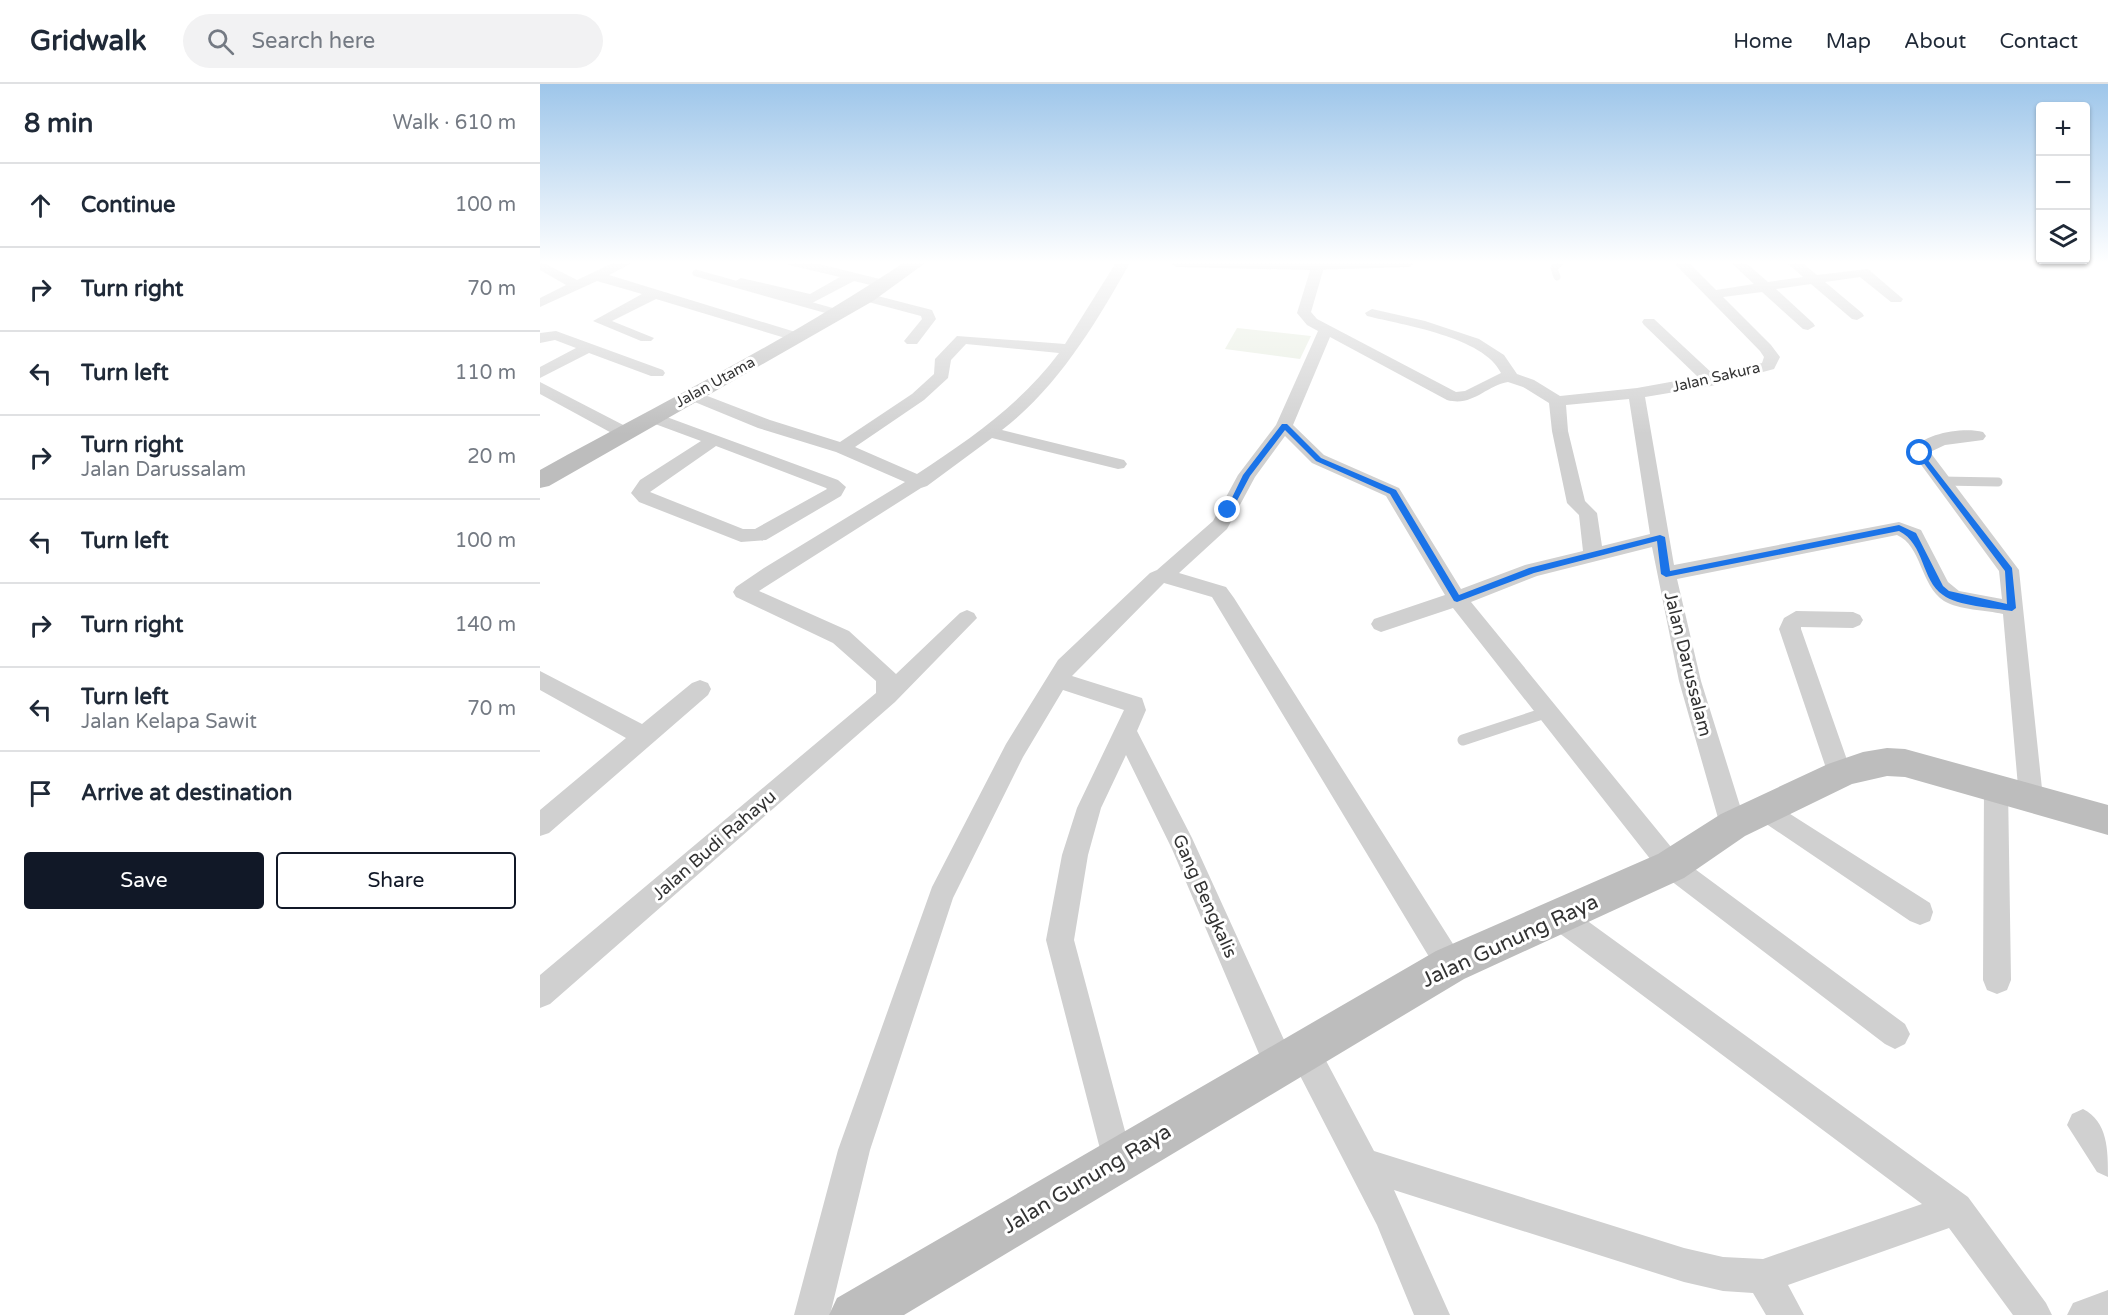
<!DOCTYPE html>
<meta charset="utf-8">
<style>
:root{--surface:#fff;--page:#f2f2f3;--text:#1f2937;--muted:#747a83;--line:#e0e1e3;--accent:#111827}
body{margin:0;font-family:"Varela Round",sans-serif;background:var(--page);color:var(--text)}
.controls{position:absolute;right:18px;top:18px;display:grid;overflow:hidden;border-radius:6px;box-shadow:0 2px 4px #0004}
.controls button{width:54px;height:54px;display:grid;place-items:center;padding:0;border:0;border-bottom:2px solid var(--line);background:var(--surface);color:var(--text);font:30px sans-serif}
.stop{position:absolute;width:18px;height:18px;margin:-14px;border:4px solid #1a73e8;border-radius:50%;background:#fff}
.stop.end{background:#1a73e8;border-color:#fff;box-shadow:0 2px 6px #0008}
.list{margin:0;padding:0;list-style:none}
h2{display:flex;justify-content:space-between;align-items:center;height:78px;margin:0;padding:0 24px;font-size:26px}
h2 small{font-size:20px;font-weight:400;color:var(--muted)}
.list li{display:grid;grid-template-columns:39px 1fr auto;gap:18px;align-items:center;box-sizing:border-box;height:84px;padding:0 24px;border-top:2px solid var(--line)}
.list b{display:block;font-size:22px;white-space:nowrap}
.list p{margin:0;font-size:20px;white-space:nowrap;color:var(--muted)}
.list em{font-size:20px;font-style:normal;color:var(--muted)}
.actions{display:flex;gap:12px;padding:18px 24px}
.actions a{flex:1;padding:14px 0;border:2px solid var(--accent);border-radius:6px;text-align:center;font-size:21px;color:var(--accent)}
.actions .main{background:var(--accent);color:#fff}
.icon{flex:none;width:33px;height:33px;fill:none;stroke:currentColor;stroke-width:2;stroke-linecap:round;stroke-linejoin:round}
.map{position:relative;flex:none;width:1568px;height:1231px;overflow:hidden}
header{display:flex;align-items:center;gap:36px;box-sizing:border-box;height:84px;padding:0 30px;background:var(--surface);border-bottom:2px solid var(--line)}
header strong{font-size:28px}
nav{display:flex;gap:33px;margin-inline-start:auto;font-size:21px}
.search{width:420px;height:54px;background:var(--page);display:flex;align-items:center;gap:15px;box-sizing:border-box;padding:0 21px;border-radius:33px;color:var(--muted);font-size:22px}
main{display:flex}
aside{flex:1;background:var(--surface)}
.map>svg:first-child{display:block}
.green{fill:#e6ecdf}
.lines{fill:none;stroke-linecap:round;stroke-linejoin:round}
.lane-far2{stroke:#d0d0d0;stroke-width:7}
.lane-far1{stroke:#d0d0d0;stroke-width:9}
.lane{stroke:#d0d0d0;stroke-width:11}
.street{fill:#d0d0d0;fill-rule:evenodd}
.secondary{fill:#bdbdbd;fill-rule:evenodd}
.route{fill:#1a73e8}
.labels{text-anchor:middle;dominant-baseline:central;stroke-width:6;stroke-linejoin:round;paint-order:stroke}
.far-street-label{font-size:15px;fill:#333;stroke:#fff}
.street-label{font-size:18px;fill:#333;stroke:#fff}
.near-street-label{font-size:21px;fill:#333;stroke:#fff}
</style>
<header>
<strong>Gridwalk</strong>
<div class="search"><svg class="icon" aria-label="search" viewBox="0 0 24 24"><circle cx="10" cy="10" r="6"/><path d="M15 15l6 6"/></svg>Search here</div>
<nav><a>Home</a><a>Map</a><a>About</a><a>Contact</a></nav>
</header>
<main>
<aside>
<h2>8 min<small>Walk · 610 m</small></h2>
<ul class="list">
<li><svg class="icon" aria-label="ahead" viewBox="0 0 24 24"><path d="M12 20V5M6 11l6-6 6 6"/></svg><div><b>Continue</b></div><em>100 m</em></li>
<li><svg class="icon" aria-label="right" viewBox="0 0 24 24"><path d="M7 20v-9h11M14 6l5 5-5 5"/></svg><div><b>Turn right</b></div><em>70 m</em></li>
<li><svg class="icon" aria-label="left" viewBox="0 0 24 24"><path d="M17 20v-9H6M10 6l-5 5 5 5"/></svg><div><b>Turn left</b></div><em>110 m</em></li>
<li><svg class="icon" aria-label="right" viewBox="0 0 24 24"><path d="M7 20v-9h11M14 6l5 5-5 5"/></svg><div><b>Turn right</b><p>Jalan Darussalam</p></div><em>20 m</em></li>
<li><svg class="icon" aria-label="left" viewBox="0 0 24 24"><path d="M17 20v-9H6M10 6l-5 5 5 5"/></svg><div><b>Turn left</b></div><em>100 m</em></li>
<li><svg class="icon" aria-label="right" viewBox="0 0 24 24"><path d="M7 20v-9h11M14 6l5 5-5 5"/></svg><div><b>Turn right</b></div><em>140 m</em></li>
<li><svg class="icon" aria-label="left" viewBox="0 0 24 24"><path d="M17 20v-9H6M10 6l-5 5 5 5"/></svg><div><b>Turn left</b><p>Jalan Kelapa Sawit</p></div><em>70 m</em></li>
<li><svg class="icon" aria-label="arrive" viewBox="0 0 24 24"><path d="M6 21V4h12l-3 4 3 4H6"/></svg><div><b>Arrive at destination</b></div></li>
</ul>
<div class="actions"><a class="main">Save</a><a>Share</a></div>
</aside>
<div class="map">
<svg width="1568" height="1231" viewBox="0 0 1568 1231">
<rect width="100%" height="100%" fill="#fff"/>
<!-- green -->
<path class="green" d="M697,244L771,252L760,275L685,265Z"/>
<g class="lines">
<!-- lane-far2 -->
<path class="lane-far2" d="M156,189L298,229
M1017,193L1014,184L1022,177"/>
<!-- lane-far1 -->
<path class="lane-far1" d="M1401,397L1458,398"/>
<!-- lane -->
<path class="lane" d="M923,656L1008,628"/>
<!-- street -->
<path class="street" d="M0,177L37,196L77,177H96L69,191L262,250L265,253L262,256H252L116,215L72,237L114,254L111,257H101L53,237L102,210L57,197L0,223V214L26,201L0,186Z
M267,177L348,197L350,200L343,204L314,197L272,219L196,201L194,198L201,194L270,210L300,193L249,181L247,178Z
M577,177H591C556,239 519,302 462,346L584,376L587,380L584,384L578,385L452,354L387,402L381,404L219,507L309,547L356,590L420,529L427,526L434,529L437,534L355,618L10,920L0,924V891L336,609V597L293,559L196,513L193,508L196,503L224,484L365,398L296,368L218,344L145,314L143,311L145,308H157L230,336L300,358L372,310L394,290L395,275L417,252L525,260ZM426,260L519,269C481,320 430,355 377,390L315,363L384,316L408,294L411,276Z
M773,177H783L785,180L771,228L777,235L916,308L925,307L961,289C944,253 863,241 827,232L825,229L832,225L885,237L939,255L964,271L977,290L994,296L1020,312L1097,304L1158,293L1104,241L1102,238L1104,235H1114L1173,290L1222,279L1224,273L1220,267L1132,177H1147L1176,206L1214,200L1189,177H1204L1228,198L1263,193L1245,177H1260L1277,191L1328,185L1363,215L1361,218H1351L1320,193L1285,198L1322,229L1324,232L1317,236L1312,235L1271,200L1236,205L1273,239L1275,242L1268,246L1263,245L1222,208L1183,213L1231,261L1240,273L1234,285L1171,302L1105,313L1134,481L1359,438L1381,446L1408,498L1419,507L1462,515L1459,487L1371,367C1384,349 1423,343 1443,348L1446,352L1443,356L1405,361L1390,368L1479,486L1503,714L1500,721L1491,725L1482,721L1479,714L1463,530C1446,526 1419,526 1404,517C1380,501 1382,462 1357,451L1137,495L1161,597L1206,741L1202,749L1193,752L1184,749L1180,741L1139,597L1112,463L997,492L931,518L1140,774L1365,940L1370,950L1365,960L1355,965L1345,960L1122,790L913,524L841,548L834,545L831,540L834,535L905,511L846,412L772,379L745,352L715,393L687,445L639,489L686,503L694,514L920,871L924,881L920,891L910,895L900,891L672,513L624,499L532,592L602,614L606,626L597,647L652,754L750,969L754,980L750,991L739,995L728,991L632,765L586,671L561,724L548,771L534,856L593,1077L588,1088L577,1093L566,1088L506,856L522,771L537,724L584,626L523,606L483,673L413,814L330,1066L290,1231H254L298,1066L392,803L466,660L518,576L610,489L617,486L673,437L698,391L736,341L778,247L767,241L757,229ZM790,253L907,316C933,323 945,302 968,298L983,303L1009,319L1012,347L1027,419L1039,431L1043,467L985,481L921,505L859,404L784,371L753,341ZM1089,315L1110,450L1062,462L1057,429L1045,417L1028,347L1026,321Z
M326,209L392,226L396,235L377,260H367L364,257L382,235L381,232L321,216V210Z
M16,247L123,286L125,289L123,292H111L49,269L0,294V283L36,264L15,256L0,259V249Z
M0,298L91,345L94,349L85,354L79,353L0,310Z
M113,328L298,396L306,403L301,412L226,456L201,458L99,418L91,409L100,396L161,357L107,337L105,333ZM176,362L286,404L287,405L215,445H203L110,408Z
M1256,527L1313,528L1320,531L1323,536L1320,541L1313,544L1261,543V545L1312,690L1308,697L1300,700L1292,697L1288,690L1239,545L1244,534Z
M0,587L102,640L152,599L160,596L168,599L171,605L168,611L9,749L0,752V726L86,654L0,606Z
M1456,694L1465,697L1468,704L1471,896L1467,906L1457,910L1447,906L1443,896L1444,704L1447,697Z
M1228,716L1390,819L1393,828L1390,837L1380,841L1370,837L1219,735L1216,727L1219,719Z
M1021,821L1031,825L1428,1113L1506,1219L1512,1231H1473L1409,1144L1248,1201L1264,1231H1226L1213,1209L1183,1207L1144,1198L854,1106L910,1231H874L837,1141L753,978L749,967L753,956L764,952L775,956L834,1067L1144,1164L1183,1173L1223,1175L1382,1120L1011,843L1008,834L1011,825Z
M1543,1025C1568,1038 1568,1066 1568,1093L1557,1088L1527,1041L1532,1030Z
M1568,1206V1231H1527L1533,1219Z"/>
<!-- secondary -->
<path class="secondary" d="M366,177H388L333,217L9,402L0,404V386C123,318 250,255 366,177Z
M627,177H878L869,183L770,186L636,183Z
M1347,664L1365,665L1568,721V751L1365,693L1347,692L1312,700L1205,752L1144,794L924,895L364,1231H289L297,1214L896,867L1118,770L1181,730L1288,680L1323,668Z"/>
</g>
<!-- sky -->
<linearGradient id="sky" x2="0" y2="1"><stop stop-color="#9ec6ea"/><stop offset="0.51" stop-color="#fff"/><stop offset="1" stop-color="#fff" stop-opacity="0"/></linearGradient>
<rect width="1568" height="350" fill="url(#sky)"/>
<!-- route -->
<path class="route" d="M742,340H747L781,374L856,406L919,511L989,484L1120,451L1125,453L1130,487L1359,441L1376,449L1403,502L1409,507L1467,520L1465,487L1377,370L1380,366L1472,484L1476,524L1472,527C1454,524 1417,522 1403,511C1381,496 1385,460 1359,447L1126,493L1121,490L1117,457L994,489L917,518L914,517L850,410L776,377L745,346L710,392L691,428H685L703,391Z"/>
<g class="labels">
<!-- far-street labels -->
<g class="far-street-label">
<text transform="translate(1176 293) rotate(-13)">Jalan Sakura</text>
<text transform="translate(175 298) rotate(-29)">Jalan Utama</text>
</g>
<!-- street labels -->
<g class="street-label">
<text transform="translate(1148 580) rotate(76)">Jalan Darussalam</text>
<text transform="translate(174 761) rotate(-41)">Jalan Budi Rahayu</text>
<text transform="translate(665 812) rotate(66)">Gang Bengkalis</text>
</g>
<!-- near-street labels -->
<g class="near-street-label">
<text transform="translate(970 857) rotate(-25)">Jalan Gunung Raya</text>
<text transform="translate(547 1095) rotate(-31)">Jalan Gunung Raya</text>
</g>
</g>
</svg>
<div class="controls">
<button>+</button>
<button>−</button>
<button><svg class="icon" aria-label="layers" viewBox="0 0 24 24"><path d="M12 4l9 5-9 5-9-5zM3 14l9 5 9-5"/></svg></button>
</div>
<div class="stop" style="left:1380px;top:369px"></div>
<div class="stop end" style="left:688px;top:426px"></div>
</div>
</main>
